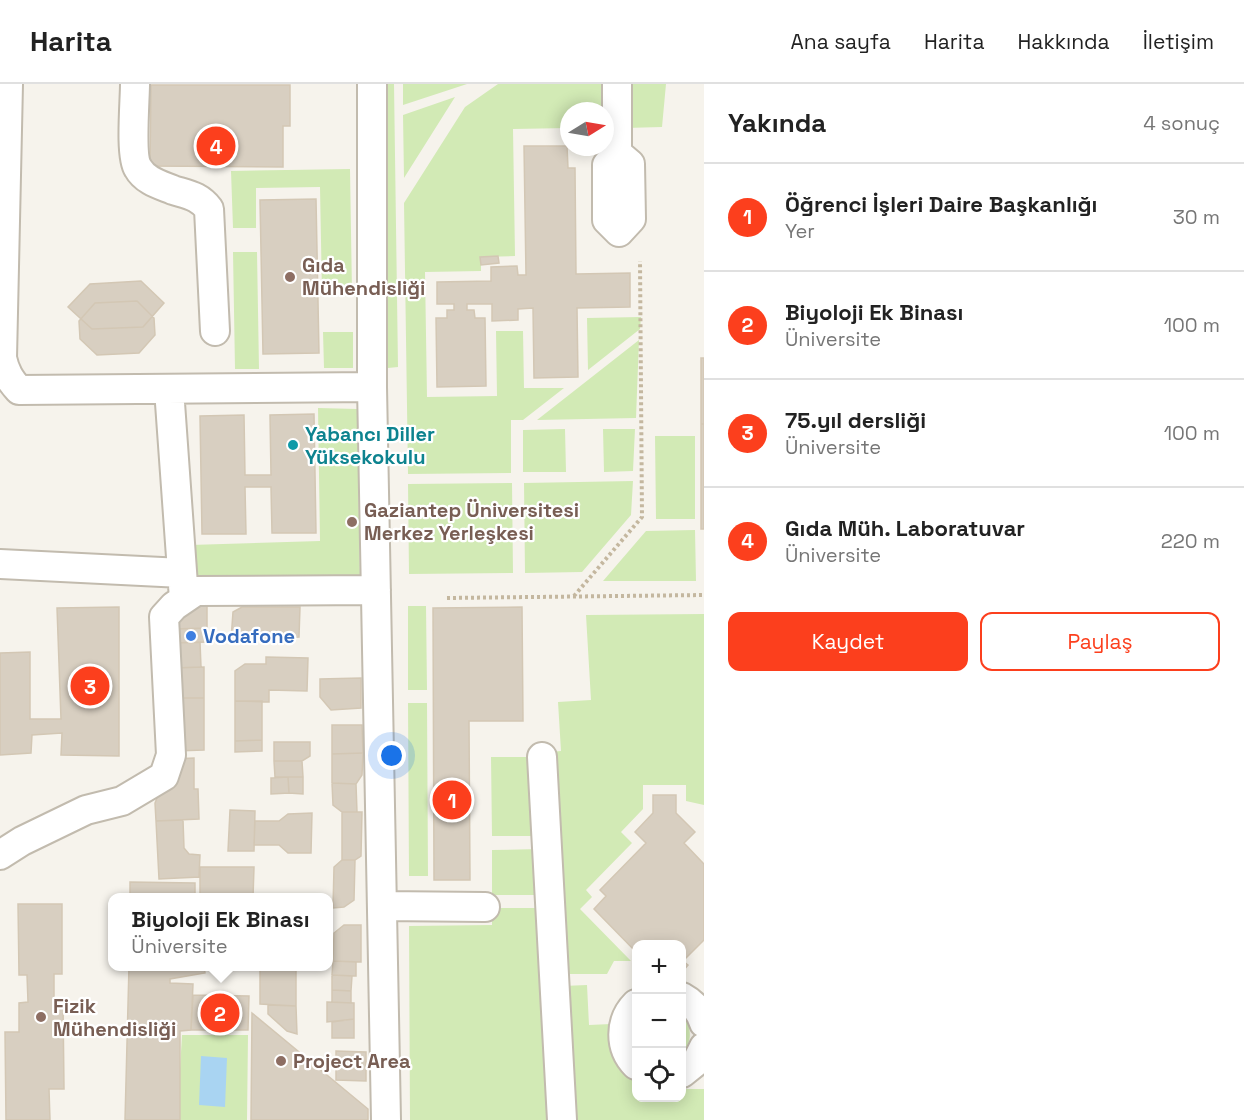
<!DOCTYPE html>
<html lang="tr">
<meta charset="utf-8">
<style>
:root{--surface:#fff;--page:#f2f2f2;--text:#222;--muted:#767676;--line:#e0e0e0;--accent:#fc3f1d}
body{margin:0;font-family:"Space Grotesk",sans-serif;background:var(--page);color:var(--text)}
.controls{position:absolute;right:18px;bottom:18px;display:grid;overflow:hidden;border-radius:12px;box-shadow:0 3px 15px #0003}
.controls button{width:54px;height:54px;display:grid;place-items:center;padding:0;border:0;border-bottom:2px solid var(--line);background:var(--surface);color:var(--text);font:30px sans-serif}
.compass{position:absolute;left:560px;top:18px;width:54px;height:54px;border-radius:50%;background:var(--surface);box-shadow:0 3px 15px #0003;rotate:79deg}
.you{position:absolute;left:392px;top:672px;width:21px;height:21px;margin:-15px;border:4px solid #fff;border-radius:50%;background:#1a73e8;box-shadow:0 0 0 9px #1a73e833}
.badge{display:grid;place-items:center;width:39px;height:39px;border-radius:50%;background:var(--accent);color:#fff;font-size:20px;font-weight:700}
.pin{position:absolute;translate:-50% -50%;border:3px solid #fff;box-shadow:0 2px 6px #0006}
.popup{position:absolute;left:108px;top:809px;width:225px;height:78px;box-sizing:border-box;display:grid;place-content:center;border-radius:12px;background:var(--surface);filter:drop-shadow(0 2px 4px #0005);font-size:20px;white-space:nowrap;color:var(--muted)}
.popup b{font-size:22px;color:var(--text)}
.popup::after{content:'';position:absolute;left:50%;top:100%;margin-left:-12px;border:12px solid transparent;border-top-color:var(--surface)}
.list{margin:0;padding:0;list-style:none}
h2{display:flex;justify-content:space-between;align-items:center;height:78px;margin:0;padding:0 24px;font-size:26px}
h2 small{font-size:20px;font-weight:400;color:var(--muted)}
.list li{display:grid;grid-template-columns:39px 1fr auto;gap:18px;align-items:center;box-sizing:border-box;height:108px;padding:0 24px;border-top:2px solid var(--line)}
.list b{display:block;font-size:22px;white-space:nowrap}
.list p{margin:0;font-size:20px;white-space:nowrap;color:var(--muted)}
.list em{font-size:20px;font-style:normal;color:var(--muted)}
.actions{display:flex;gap:12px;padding:18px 24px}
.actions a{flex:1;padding:14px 0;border:2px solid var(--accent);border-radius:12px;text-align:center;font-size:21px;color:var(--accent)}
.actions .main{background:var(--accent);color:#fff}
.icon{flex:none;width:33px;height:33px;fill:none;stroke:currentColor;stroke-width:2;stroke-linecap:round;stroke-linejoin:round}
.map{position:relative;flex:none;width:704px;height:1036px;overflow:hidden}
header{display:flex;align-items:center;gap:36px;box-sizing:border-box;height:84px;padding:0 30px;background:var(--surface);border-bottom:2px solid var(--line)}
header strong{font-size:28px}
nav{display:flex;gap:33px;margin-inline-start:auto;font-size:21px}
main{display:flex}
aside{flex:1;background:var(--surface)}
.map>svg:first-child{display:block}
.green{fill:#d2eab5}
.water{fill:#a9d4f2}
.building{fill:#d8cfc1;stroke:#d3c7b4;stroke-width:1.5}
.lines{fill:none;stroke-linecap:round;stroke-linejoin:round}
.minor-casing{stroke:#c2bbae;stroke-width:32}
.path{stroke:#c4b79f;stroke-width:4;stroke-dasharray:3 3;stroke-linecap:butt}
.minor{stroke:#fff;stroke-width:28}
.education-dot{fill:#8d6e63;stroke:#fff;stroke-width:2}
.culture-dot{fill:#0f9aa8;stroke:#fff;stroke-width:2}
.shop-dot{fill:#3f7fe0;stroke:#fff;stroke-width:2}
.labels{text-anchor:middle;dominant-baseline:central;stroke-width:4.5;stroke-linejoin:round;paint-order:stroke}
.education-label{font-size:20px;font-weight:bold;fill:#785e54;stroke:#fff;text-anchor:start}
.culture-label{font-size:20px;font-weight:bold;fill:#0d838f;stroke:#fff;text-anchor:start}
.shop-label{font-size:20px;font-weight:bold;fill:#366cbe;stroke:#fff;text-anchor:start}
</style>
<header>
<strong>Harita</strong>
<nav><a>Ana sayfa</a><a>Harita</a><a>Hakkında</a><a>İletişim</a></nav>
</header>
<main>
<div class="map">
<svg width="704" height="1036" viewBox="0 0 704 1036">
<rect width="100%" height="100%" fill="#f6f3ec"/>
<!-- green -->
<path class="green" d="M384,0H394L398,283L388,284Z
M403,0H467L403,21Z
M498,0H607L605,27H569V44L513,45L515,172L481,173V187L425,188L427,313L497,312L496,247H523L524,304H564L523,336H511V389L408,390L404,119L465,23Z
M624,0H666L662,43L625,44Z
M455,13L404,94L403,31Z
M350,85L352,209L322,210L320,103L256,104V144H233L231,87Z
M233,168H257L259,285H235Z
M641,233L640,245L588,286L587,234Z
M323,248H353V284H324Z
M639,256L636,334L537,336Z
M318,324L357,325L360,494L190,498V461L320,457Z
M565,345L566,388H523V346Z
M603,345H635L633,387L604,388Z
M655,352H695V435H656Z
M633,397L631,431L582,488L525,489L524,399Z
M512,399L513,489L409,490L408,400Z
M695,446L696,497H603L646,447Z
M408,522H426L427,606H408Z
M704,530V721L686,717V701H643V725L621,748L632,759L586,806L592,813L580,825L631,877H614L607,890H562L550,668L561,667L558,618L591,616L586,531Z
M408,619H427L428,792H409Z
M491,673H534L539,752H492Z
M540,765L542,811H492V766Z
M492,824H543L555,1036H410L409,842L492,841Z
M587,901L589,941L611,940L620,984L636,998V1014H682V1005H704V1036H571L563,902Z
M682,931C693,943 692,959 682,970Z
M182,951H248L247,1036H177Z"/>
<!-- water -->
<path class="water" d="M201,972L227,974L225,1023L199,1021Z"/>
<!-- building -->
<path class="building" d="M151,1H290V42H283V83L150,82Z
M524,62H567L568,84H575L576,190L630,189V223L577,224L578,293L534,294L533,224L518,225V236L492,237V220H467V226H474L475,234H485L486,302L437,303L436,234H447V226H454V220H437V198L491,197V183L517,182L518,191H526Z
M316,115L319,269L263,270L260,116Z
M498,172L499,179L481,181L480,173Z
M141,197L164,219L143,243L92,245L68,223L90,200Z
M137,217L154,234L155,251L139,269L97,271L80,255L79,237L95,219Z
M701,274H704V340H701Z
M314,330L316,449H272L271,403H245L246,450H202L200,332L244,331L245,391H271L270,331Z
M701,340H704V445H701Z
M190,519H207V544L174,545Z
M119,523V672L61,671L62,649L32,651L31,669L0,671V569L30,568V635H61L57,524Z
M242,523H300L299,553L231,556L233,528Z
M522,523L523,637H469L470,796H434L433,524Z
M207,544V558L175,559L174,545Z
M200,558L201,583L175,584V559Z
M266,573L308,574L307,607L269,606V618L235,617V587L245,580H266Z
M204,583V614H175V584Z
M361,594V624L331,626L320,613V595Z
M175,614H204V666L175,667Z
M235,617H262V656L235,657Z
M332,641H362L363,669L332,670Z
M262,656V667L235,668V657Z
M274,658H310V672L302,677H274Z
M363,669L362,691L356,700L332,699V670Z
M194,674V705H198L199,735L156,737L155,719L172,675Z
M274,677H302L303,693H275Z
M288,693H303V710L289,709Z
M288,693L289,709L271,710V694Z
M332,699L356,700L357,728H342L333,721Z
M653,711H676V729L695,748L684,759L704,780V856L683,877L688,881L682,888V860H636V868L594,825L606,812L600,806L646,759L635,748L653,729Z
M230,726L255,727L254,767H228Z
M342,728H362L361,772L355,776H342Z
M312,729L311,769H288L279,761H254L255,737H279L288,730Z
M183,736L184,764L189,770L200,771L199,793L159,795L156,737Z
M342,776H355L354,816L344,823L333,824L334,783Z
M200,783H254L253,814H200Z
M130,798L195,799V814H130Z
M18,820H62V890H54V918H63L64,1005H49L50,1036H6L5,948H19V919L28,918L27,891H19Z
M344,841H361V878L333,877L334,849Z
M333,877L356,878V892L332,891Z
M129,882H204L205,889L170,895V899L193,900L191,946L180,947V1036H125Z
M260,882H296V922L260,920Z
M332,891L352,892L351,907L332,906Z
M332,906L351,907V919L332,918Z
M193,911L249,912L248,946H191Z
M327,918L354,919V935L327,938Z
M268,921L296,922L297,950L287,947L268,930Z
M252,929L368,1025V1036H251Z
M354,935V954H332V938Z
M336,967L366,968V997L336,996Z"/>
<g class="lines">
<!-- minor casing -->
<g class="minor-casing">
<path id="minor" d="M8,0L2,274C5,288 10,296 19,306L372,303
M135,0C135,17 130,72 138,84C145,97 161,101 173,106C189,111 199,112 209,125L215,247
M372,0V303L386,1036
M617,0V69L607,81V136L619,148L631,135L630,80L617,69
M169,305L184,515
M0,480L182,489
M542,673L562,1036
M0,771L22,757L86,726L122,717L164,692L171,671L164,533L174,522L196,507L376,506
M382,822L485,823
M682,913C693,919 700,926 704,939
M636,920C619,937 619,964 636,981
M682,989L697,977L704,963"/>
</g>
<!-- path -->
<path class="path" d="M574,512L642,433L640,177
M447,514L704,511"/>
<!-- minor -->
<use href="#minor" class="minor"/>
</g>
<!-- markers -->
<g class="education-dot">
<circle cx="290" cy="193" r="6"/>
<circle cx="352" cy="438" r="6"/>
<circle cx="41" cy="933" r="6"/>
<circle cx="281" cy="977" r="6"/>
</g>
<circle class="culture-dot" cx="293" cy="361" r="6"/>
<circle class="shop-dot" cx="191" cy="552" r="6"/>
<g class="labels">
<!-- education labels -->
<g class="education-label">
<text x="302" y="181">Gıda<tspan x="302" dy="23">Mühendisliği</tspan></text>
<text x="364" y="426">Gaziantep Üniversitesi<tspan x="364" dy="23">Merkez Yerleşkesi</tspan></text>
<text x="53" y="922">Fizik<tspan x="53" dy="23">Mühendisliği</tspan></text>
<text x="293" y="977">Project Area</text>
</g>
<!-- culture labels -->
<g class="culture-label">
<text x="305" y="350">Yabancı Diller<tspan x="305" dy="23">Yüksekokulu</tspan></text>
</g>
<!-- shop labels -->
<g class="shop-label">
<text x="203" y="552">Vodafone</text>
</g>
</g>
</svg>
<div class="controls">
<button>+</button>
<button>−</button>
<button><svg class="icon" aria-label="locate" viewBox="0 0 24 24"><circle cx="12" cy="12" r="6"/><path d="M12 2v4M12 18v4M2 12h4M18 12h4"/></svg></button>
</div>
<svg class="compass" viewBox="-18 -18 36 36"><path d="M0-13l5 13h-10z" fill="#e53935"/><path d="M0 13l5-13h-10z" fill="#767676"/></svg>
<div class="you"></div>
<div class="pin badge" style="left:452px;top:716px">1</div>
<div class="pin badge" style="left:220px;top:929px">2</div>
<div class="popup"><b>Biyoloji Ek Binası</b>Üniversite</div>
<div class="pin badge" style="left:90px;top:602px">3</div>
<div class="pin badge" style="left:216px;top:62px">4</div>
</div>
<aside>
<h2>Yakında<small>4 sonuç</small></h2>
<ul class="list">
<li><span class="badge">1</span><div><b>Öğrenci İşleri Daire Başkanlığı</b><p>Yer</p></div><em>30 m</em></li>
<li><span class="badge">2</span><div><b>Biyoloji Ek Binası</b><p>Üniversite</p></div><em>100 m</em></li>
<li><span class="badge">3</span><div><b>75.yıl dersliği</b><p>Üniversite</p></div><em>100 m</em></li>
<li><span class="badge">4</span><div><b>Gıda Müh. Laboratuvar</b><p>Üniversite</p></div><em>220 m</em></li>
</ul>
<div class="actions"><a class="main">Kaydet</a><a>Paylaş</a></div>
</aside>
</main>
